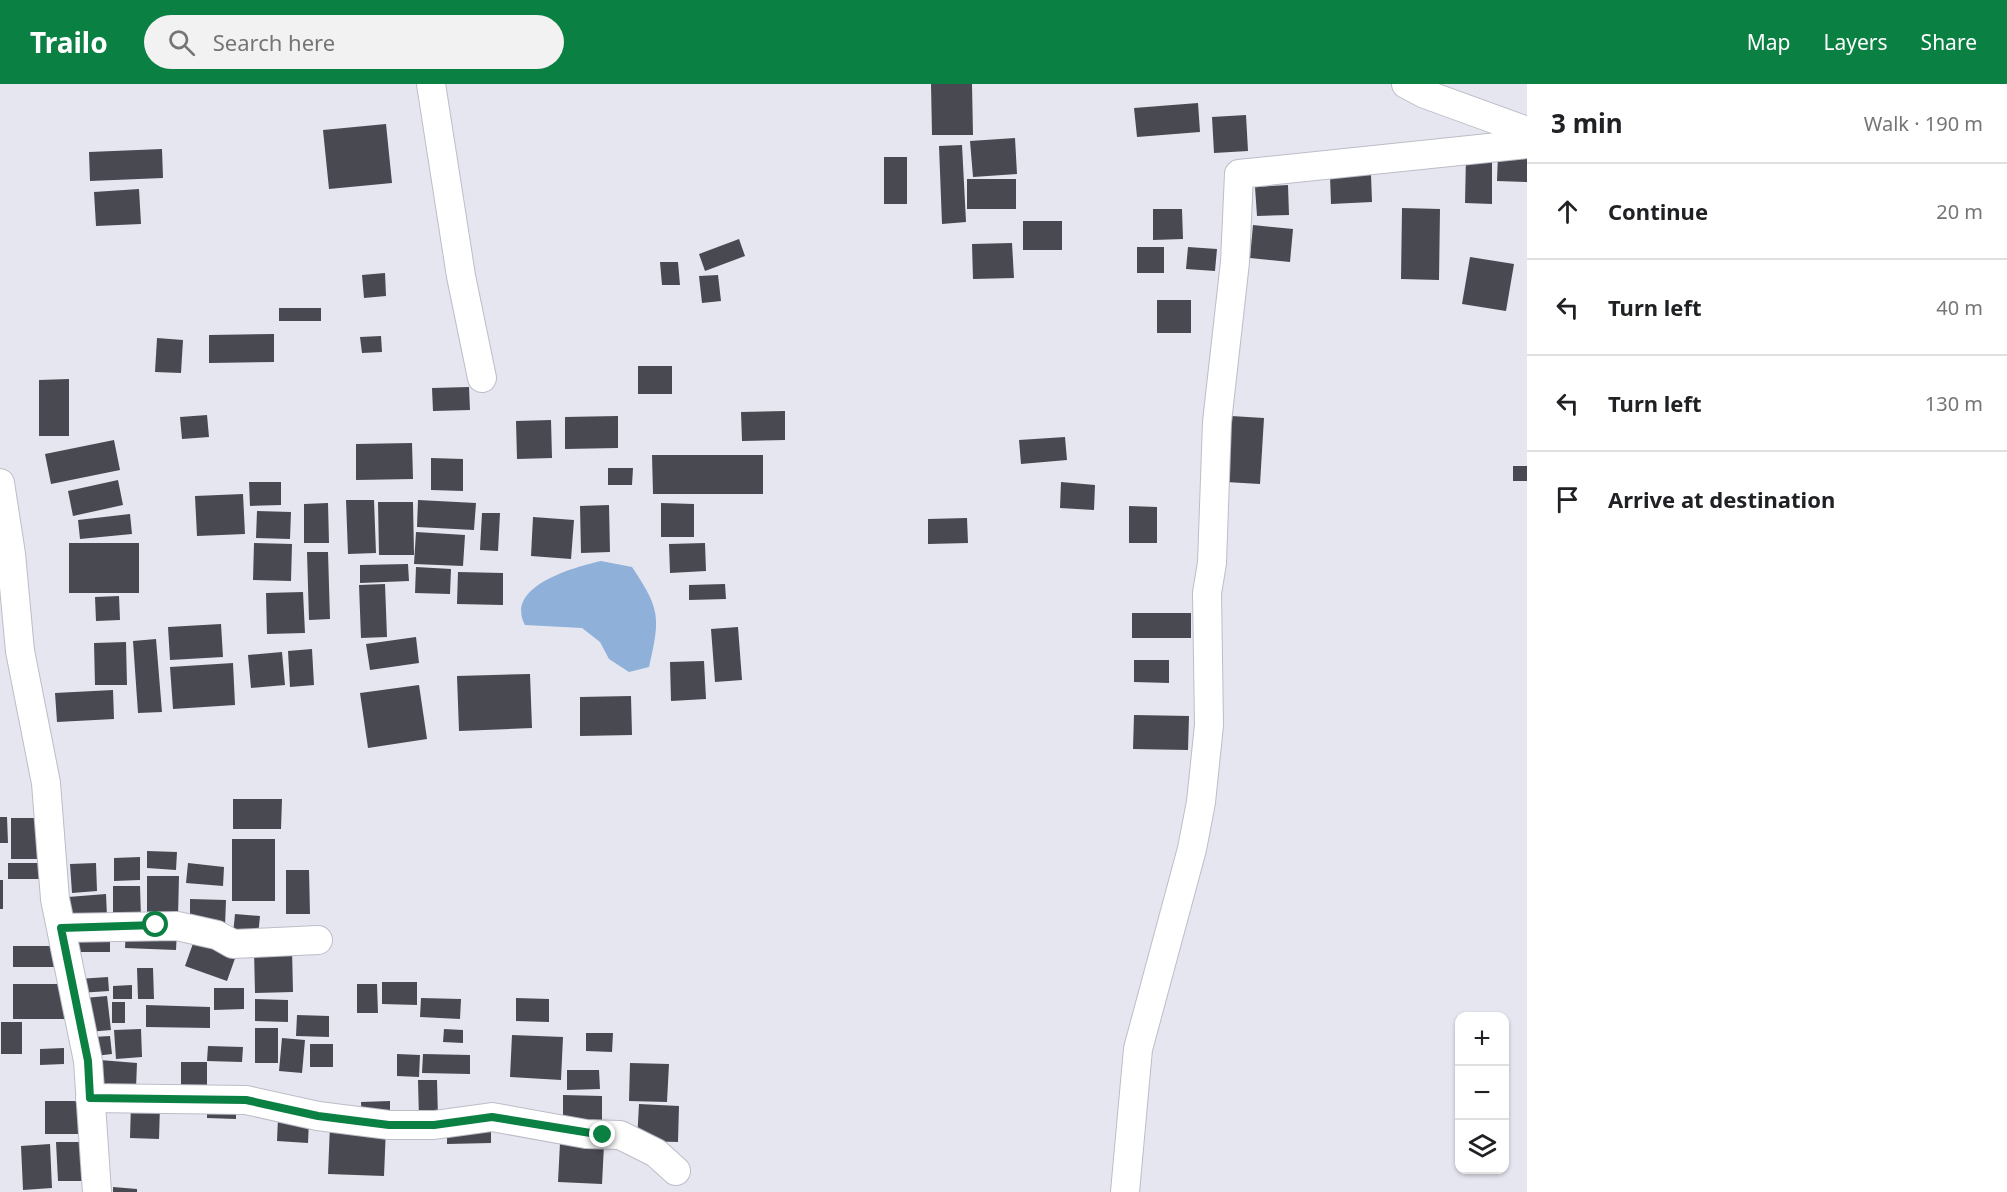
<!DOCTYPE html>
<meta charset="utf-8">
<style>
:root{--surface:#fff;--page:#f2f2f2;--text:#202124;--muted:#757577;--line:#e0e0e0;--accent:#0b8043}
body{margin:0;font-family:"Noto Sans",sans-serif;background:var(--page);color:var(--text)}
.controls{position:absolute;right:18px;bottom:18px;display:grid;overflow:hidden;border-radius:12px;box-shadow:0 2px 4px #0004}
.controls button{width:54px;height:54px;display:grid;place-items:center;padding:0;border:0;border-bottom:2px solid var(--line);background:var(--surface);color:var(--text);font:30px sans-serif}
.stop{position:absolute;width:18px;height:18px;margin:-14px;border:4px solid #0b8043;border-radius:50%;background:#fff}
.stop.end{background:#0b8043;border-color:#fff;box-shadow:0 2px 6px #0008}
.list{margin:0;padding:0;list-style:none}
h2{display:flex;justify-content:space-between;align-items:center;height:78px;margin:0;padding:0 24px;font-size:26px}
h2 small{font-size:20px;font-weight:400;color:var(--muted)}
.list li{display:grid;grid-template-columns:39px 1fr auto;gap:18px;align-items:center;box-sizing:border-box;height:96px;padding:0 24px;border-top:2px solid var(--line)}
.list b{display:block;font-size:22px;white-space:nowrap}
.list em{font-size:20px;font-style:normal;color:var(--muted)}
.icon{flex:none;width:33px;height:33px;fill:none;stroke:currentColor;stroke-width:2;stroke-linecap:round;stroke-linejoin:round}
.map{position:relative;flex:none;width:1527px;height:1108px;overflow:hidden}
header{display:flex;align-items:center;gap:36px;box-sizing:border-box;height:84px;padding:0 30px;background:var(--accent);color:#fff}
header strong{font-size:28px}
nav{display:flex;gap:33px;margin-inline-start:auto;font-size:21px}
.search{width:420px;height:54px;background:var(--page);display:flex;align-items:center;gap:15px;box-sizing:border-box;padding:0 21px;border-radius:33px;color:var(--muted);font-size:22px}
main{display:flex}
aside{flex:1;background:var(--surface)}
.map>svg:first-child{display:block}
.water{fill:#8fb0d9}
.building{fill:#484951}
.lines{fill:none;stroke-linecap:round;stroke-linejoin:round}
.minor-casing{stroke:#bcbdc7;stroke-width:30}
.minor{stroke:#fff;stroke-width:28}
.route{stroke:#0b8043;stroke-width:8}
</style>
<header>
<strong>Trailo</strong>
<div class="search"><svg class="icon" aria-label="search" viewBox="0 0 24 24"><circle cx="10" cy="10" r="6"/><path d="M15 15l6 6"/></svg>Search here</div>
<nav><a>Map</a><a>Layers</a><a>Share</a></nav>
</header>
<main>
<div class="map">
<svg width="1527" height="1108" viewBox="0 0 1527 1108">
<rect width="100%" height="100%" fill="#e5e6f0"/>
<!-- water -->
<path class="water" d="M601,477L632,483C661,526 660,534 649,583L629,588L609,575L600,558L582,544L525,541C504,502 575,483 601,477Z"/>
<!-- building -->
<path class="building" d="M931,0H972L973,51H932Z
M1198,19L1200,48L1137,53L1134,24Z
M1246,31L1248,67L1214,69L1212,33Z
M386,40L392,99L329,105L323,46Z
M1015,54L1017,90L973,93L970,57Z
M962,61L966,138L942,140L939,62Z
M162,65L163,94L90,97L89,68Z
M1498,70L1527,71V98L1497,97Z
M1466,72H1492V120L1465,119Z
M884,73H907V120H884Z
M1371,91L1372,118L1331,120L1330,92Z
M967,95H1016V125H967Z
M1288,101L1289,131L1257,132L1255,103Z
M139,105L141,140L96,142L94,108Z
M1402,124L1440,125L1439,196L1401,195Z
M1153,125H1182L1183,155L1153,156Z
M1023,137H1062V166H1023Z
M1253,141L1293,145L1290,178L1250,174Z
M739,155L745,172L705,187L699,170Z
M1012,159L1014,194L973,195L972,160Z
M1137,163H1164V189H1137Z
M1188,163L1217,165L1215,187L1186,185Z
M1470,173L1514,180L1506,227L1462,220Z
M660,178H678L680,201H662Z
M385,189L386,212L364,214L362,191Z
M718,191L721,217L702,219L699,192Z
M1157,216H1191V249H1157Z
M279,224H321V237H279Z
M274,250V278L209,279V251Z
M381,252L382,268L362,269L360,253Z
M157,254L183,256L181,289L155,288Z
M638,282H672V310H638Z
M69,295V352H39V296Z
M469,303L470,326L433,327L432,304Z
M785,327V356L742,357L741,328Z
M207,331L209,353L182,355L180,333Z
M618,332V364L565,365V333Z
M1231,332L1264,334L1260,400L1226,398Z
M551,336L552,374L517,375L516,337Z
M1065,353L1067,376L1021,380L1019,356Z
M114,356L120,386L51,400L45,370Z
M412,359L413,395L356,396V360Z
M652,371H763V410H653Z
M431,374L463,375V407L431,406Z
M1513,382H1527V397H1513Z
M608,384H633L632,401H608Z
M118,396L123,421L73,432L68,407Z
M249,398H281V421L250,422Z
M1061,398L1095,401L1094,426L1060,424Z
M243,410L245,450L197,452L195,412Z
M346,416H374L376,469L348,470Z
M418,416L476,419L474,446L417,443Z
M378,418H413L414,471H379Z
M328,419L329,459H304V420Z
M661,419L694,420V453H661Z
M609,421L610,468L581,469L580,422Z
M1129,422L1157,423V459H1129Z
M257,427L291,428L290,455L256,454Z
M482,429H500L498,467L480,466Z
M130,430L132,450L80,455L78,436Z
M533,433L574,436L571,475L531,472Z
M967,434L968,459L928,460V435Z
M416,448L465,451L463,482L414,480Z
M69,459H139V509H69Z
M254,459L292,460L291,497L253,496Z
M705,459L706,487L670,489L669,460Z
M307,468H328L330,535L309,536Z
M408,480L409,497L360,499V481Z
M416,483L451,485L450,510L415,509Z
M458,488L503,489V521L457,520Z
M385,500L387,553L361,554L359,501Z
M725,500L726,515L689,516V501Z
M303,508L305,549L267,550L266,509Z
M119,512L120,536L96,537L95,513Z
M1132,529H1191V554H1132Z
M221,540L223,573L170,576L168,543Z
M738,543L742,596L715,598L711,545Z
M416,553L419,579L370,586L366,560Z
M156,555L162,628L138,629L133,557Z
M126,558L127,601H95L94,559Z
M312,565L314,601L290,603L288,567Z
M282,568L285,601L251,604L248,571Z
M1134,576H1169V599L1134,598Z
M704,577L706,615L671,617L670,578Z
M233,579L235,621L173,625L170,583Z
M530,590L532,644L459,647L457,592Z
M419,601L427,655L368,664L360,609Z
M113,606L114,635L57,638L55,609Z
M631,612L632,651L580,652V613Z
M1134,631L1189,632L1188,666L1133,665Z
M233,715H282L281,745H233Z
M0,733H7L8,759H0Z
M11,734H45L46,775H11Z
M232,755H275V817H232Z
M147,767L177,768L176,786L147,784Z
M140,773V796L114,797V774Z
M8,779H43V795H8Z
M96,779L97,807L72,809L70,780Z
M188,779L224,783L223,802L186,799Z
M286,786H309L310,830H286Z
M147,792H179L178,833H147Z
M0,796H3V825H0Z
M113,802H140L141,834H113Z
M106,810L107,833L69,836L68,813Z
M190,815L226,816L225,842L190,841Z
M235,830L260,832L258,852L233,850Z
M126,845L177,847L176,866L125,864Z
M74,846H110V868H74Z
M196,851L238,866L227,897L185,882Z
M13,862H56V883H13Z
M292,865L293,908L255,909L254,866Z
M137,884H153L154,915H138Z
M108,893L109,907L79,909L78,895Z
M382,898H417V921L382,920Z
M13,900H65V935H13Z
M357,900H377L378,929H357Z
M132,901V915H113V902Z
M214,904H244V925L214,926Z
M107,912L111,946L88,948L84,914Z
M421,914L461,915L460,935L420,933Z
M516,914L549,915V938L516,937Z
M255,915L288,916V938L255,937Z
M112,918H125V939H112Z
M146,921L210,923V944L146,943Z
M297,931L329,932V953L296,952Z
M1,938H22V970H1Z
M255,944H278V979H255Z
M141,945L142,973L116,975L114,946Z
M444,945L463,946V959L443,958Z
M586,949H613L612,968L586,967Z
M512,951L563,953L561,996L510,993Z
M110,952L112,970L95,972L93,953Z
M282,954L305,956L302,989L279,987Z
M310,960H333V983H310Z
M208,962L243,963L242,978L207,977Z
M64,964V980L40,981V965Z
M397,970L420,971L419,993L397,992Z
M423,970L470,971V990L422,989Z
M100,976L137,979L136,1004L99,1002Z
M181,978H207V1014H181Z
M630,979L669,980L667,1018L629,1017Z
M567,986H599L600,1005L567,1006Z
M418,996H437L438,1034L419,1035Z
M563,1011L602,1012V1039L563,1038Z
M207,1016L236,1017V1035L207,1034Z
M45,1017H83L84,1050H45Z
M390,1017V1037L362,1038L361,1018Z
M131,1020L160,1022L159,1055L130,1054Z
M639,1020L679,1022L678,1058L637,1057Z
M278,1034L309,1036L308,1059L277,1057Z
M330,1041L386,1043L384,1092L328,1090Z
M491,1043V1059L447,1060V1044Z
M56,1058H87L88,1097H58Z
M560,1059L604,1061L602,1100L558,1098Z
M50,1060L52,1104L23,1106L21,1062Z
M113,1103L137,1105V1108H113Z"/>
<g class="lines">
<!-- minor casing -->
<g class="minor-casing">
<path id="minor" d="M431,0L461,192L482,294
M1406,0L1425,10L1527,47
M0,399L11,470L20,567L46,699L55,815L88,977L97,1108
M61,844L177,842L217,851L233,860L318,856
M90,1014L246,1016L318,1032L389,1041H434L492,1033L586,1050L620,1051L656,1069L676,1087
M1125,1108L1138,965L1192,765L1201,718L1209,641L1207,509L1212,479L1217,338L1235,178L1239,90L1527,60"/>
</g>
<!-- minor -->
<use href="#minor" class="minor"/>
</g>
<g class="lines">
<!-- route -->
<path class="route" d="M156,841L61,844L88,977L90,1014L246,1016L318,1032L389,1041H434L492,1033L603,1051"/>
</g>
</svg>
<div class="controls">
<button>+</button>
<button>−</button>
<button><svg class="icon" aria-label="layers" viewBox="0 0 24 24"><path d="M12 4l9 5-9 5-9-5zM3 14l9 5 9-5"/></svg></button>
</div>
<div class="stop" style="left:156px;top:841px"></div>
<div class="stop end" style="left:603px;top:1051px"></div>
</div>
<aside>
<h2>3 min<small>Walk · 190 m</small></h2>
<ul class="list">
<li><svg class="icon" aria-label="ahead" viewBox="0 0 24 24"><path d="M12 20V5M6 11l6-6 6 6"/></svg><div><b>Continue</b></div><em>20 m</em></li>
<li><svg class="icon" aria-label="left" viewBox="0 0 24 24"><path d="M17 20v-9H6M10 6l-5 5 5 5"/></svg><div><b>Turn left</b></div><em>40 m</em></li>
<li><svg class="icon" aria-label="left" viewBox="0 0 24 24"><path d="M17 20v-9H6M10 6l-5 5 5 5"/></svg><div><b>Turn left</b></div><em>130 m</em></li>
<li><svg class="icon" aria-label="arrive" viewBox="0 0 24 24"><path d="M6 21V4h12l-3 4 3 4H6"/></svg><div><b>Arrive at destination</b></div></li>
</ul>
</aside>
</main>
